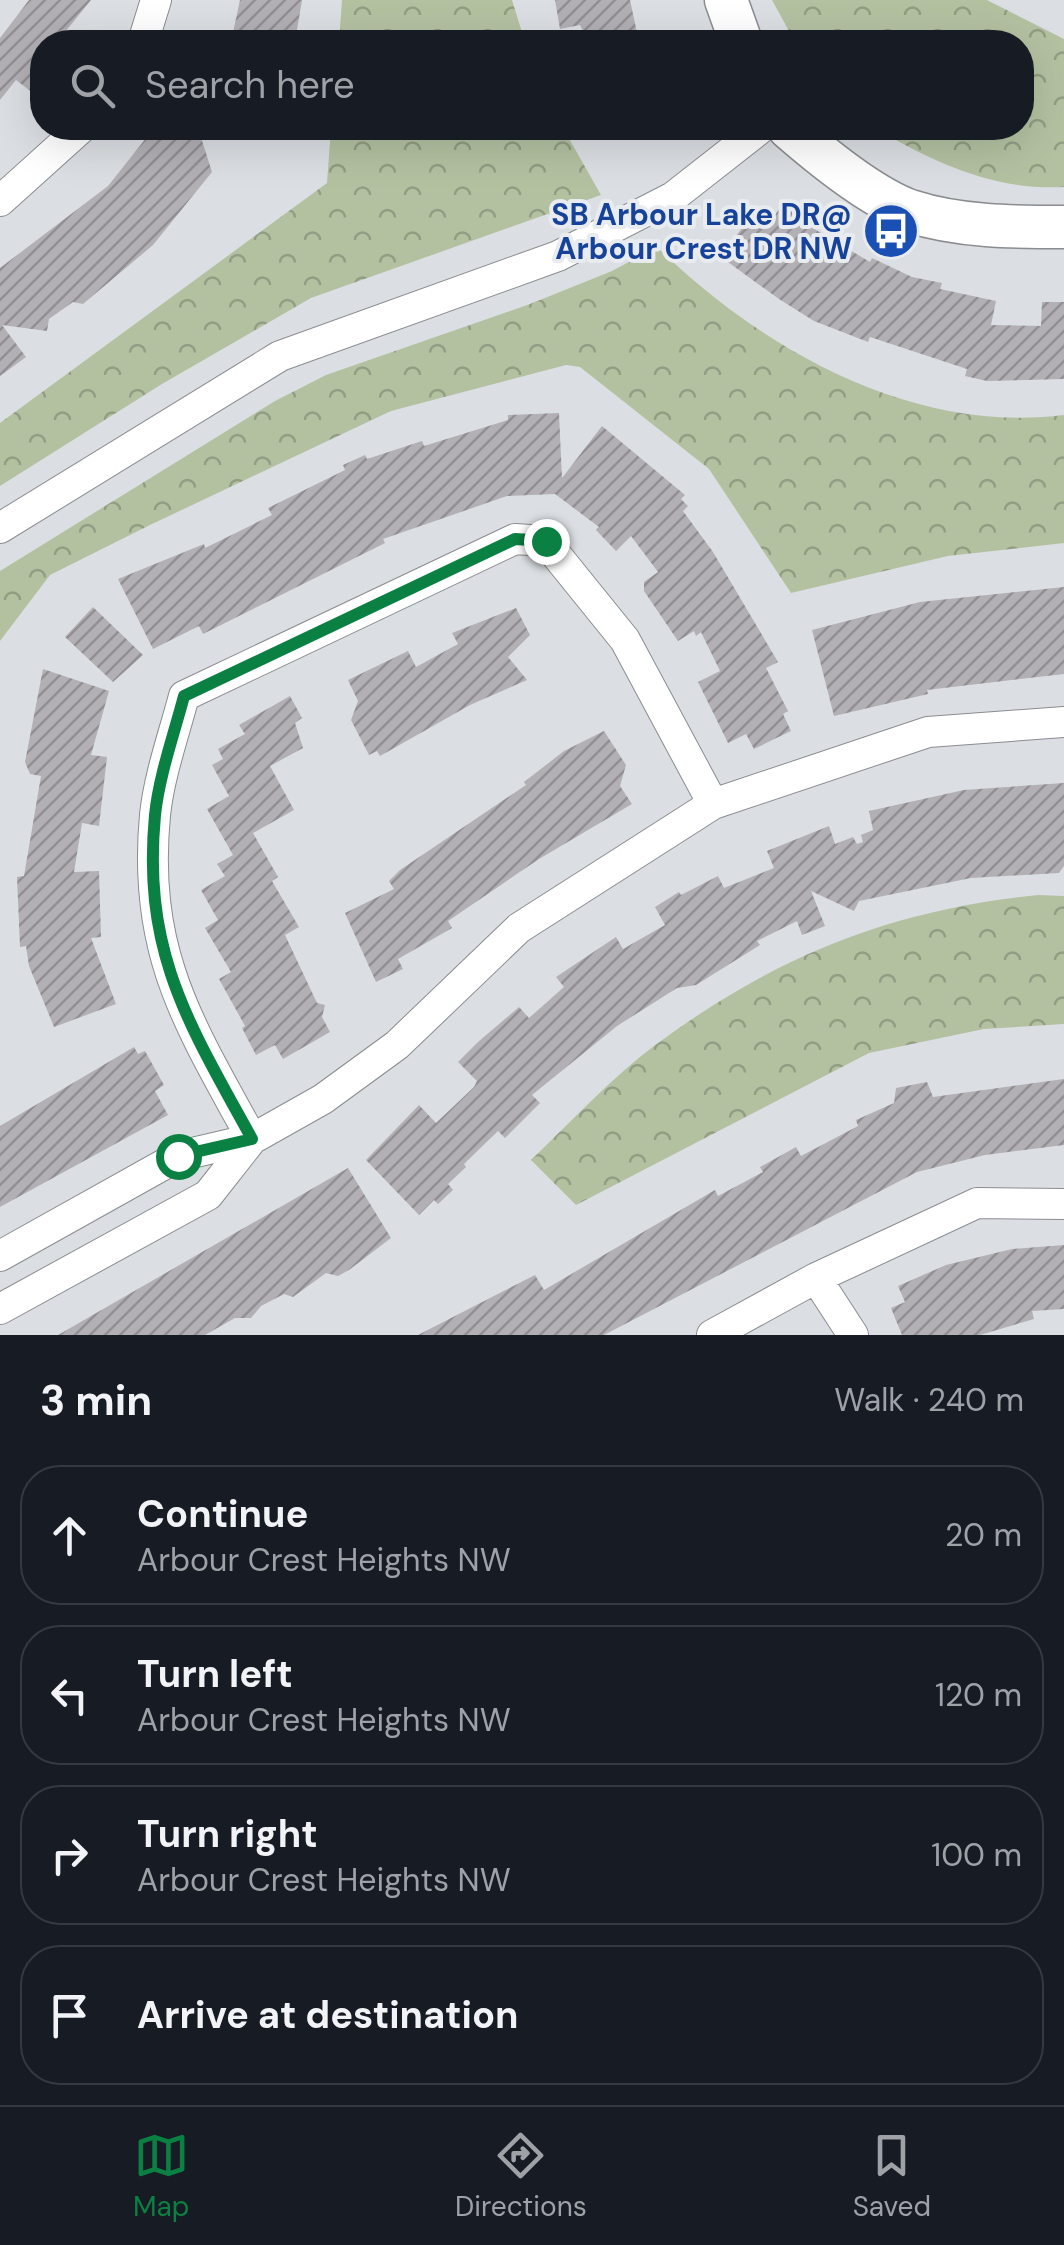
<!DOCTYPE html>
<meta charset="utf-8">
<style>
:root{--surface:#171b24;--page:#242831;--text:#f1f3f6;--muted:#9ea1a6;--line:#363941;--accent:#0b8043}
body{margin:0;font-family:"DM Sans",sans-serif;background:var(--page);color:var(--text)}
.stop{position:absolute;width:30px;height:30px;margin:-22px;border:8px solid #0b8043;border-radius:50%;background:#fff}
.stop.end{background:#0b8043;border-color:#fff;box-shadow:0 2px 10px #0008}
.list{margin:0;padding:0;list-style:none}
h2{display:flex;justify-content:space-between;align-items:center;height:130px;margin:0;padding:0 40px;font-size:42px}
h2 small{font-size:32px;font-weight:400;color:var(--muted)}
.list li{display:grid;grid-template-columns:65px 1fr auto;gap:30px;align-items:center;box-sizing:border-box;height:140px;margin:0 20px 20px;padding:0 20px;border:2px solid var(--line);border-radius:40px}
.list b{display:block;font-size:38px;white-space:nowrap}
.list p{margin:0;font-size:32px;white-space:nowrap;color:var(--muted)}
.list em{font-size:32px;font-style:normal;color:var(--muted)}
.icon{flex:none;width:55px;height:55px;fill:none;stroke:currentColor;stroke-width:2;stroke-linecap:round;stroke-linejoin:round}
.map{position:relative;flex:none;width:1064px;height:1335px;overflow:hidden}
.search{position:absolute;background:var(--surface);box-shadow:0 10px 40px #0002;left:30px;right:30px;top:30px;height:110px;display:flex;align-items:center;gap:25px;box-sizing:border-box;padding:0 35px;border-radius:40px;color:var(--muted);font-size:38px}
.sheet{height:770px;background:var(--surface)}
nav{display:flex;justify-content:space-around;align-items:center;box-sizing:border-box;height:140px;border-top:2px solid var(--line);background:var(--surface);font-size:28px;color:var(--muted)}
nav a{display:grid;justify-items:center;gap:5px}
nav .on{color:var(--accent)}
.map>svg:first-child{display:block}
.forest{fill:url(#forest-crowns)}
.building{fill:url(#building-hatch)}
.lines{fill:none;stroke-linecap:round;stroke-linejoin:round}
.street-casing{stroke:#898d90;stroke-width:32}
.secondary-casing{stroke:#898d90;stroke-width:45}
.street{stroke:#fff;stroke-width:30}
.secondary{stroke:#fff;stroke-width:42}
.route{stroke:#0b8043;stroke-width:12}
.labels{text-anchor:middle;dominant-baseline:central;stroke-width:8;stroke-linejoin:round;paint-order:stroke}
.transit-label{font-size:30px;font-weight:bold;fill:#164399;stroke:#e8ecf0;text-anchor:end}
</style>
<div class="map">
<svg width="1064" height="1335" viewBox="0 0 1064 1335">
<defs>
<pattern id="forest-crowns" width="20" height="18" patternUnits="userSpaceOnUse" patternTransform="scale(2.5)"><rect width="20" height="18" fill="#b4c1a1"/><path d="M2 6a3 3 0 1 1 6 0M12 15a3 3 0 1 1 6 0" fill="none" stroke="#929d83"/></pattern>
<pattern id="building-hatch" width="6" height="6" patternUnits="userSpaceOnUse" patternTransform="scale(2.5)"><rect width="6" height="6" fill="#b2b0b4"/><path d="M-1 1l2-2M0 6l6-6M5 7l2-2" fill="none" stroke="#918f93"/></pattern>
</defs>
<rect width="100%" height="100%" fill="#dbdfe3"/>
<!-- forest -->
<path class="forest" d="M342,0H512L525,42H339Z
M772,0H987L1064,39V187C994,191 933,162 875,128H1022V42H795Z
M331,128H563L601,195L311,298L162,384L0,486V423L327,183Z
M657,247C762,349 911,434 1064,415V543L948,556L791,593L709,469L580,367L566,365L391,411L150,525L50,575L0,641V571L275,401L326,375L530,304L612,271Z
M1038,895L1064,896V1024L984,1029L869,1053L576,1205L531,1160C571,1122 610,1079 654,1046C774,957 889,910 1038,895Z"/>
<!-- building -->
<path class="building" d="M29,0H91L57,42H42V100L16,80L0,100V38Z
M240,0H302L295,42H231Z
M555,0H630L639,42H588L580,25L560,29Z
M154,128H198L212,172L153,245L83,304L73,302L49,319L47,331L2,325L26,357L0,376V268L108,186Z
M785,200L810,218L806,224L870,262L872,258L912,277L942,283L940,289L996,301L991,325L1041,326L1042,302H1064V379L987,381L965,376L967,369L870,337L868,342L814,321L779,299L721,257L757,207L773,218Z
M559,413L562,478L602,426L685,495L681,499L688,506L683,511L713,552L778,662L766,668L788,711L783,714L791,731L754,749L746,734L728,743L698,682L720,671L701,632L696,636L694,631L678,641L644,591V582L658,572L631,536L616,551L596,530L599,527L555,494L507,496L383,539L385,543L203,634L199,626L153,649L118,579L204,544L205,548L272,515L268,508L345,470L343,465L365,455L367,459L422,441L424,446L508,420V415Z
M1064,587V674L927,690L928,694L834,716L812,630L920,602Z
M93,607L143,655L113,682L65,637Z
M516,608L530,635L508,657L527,680L470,705L380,756L377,751L369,755L351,720L358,701L348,680L408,651L416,667L458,644L452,633Z
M43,669L109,691L91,755L107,757L99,826L82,823L74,872L99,871L101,937L91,938L116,1004L54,1027L29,966L26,946L20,947L17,877L24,876L41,776L30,774L25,762Z
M290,696L302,718L295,723L303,748L270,766L294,810L253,833L278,877L272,881L299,927L285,935L317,1003L325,1005L322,1017L330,1032L283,1059L275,1045L256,1055L242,1028L245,1026L219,979L231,972L205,928L218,920L201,890L225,876L217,864L233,855L207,809L229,796L212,765L223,759L218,749L245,734L239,725Z
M604,731L626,765L620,786L632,804L539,859L448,921L452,928L398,959L403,969L376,982L345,913L394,889L389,881L400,870L526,785L524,782L564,751Z
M1064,783V866L1059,873L971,878L859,901L854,911L811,891L825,926L802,935L797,921L757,941L760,945L696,985L677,988L617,1026L532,1095L540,1103L505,1138L498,1131L464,1164L466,1167L448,1184L453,1190L438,1204L434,1200L419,1215L366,1160L419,1105L436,1123L474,1087L477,1081L458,1062L478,1042L519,1007L529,1018L564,987L556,977L616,937L623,949L665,925L655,907L679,892L681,895L718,876L724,888L774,868L767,851L829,826L835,844L853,837L857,844L863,842L861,835L873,830L869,811L964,790Z
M134,1047L138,1054L145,1051L164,1085L155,1091L168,1115L0,1207V1126Z
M1064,1079V1145L985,1155L917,1172L604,1335H418L535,1275L544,1290L715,1190L718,1196L763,1172L760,1167L796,1147L801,1156L858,1126L856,1120L894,1103L896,1088L927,1082L933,1097Z
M348,1168L391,1238L349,1270L338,1276L326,1273L293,1297L284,1294L261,1306L251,1318H235L205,1335H58Z
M1064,1245V1309L1032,1311L1034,1319L980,1335H902L891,1308L905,1302L898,1286L946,1265L1012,1249Z"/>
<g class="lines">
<!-- street casing -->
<g class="street-casing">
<path id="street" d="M143,42L156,0
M0,201L81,128
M0,528L280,356L558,256L673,197L761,128
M713,804L928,732L1064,722
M0,1256L179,1156L252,1139L323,1099L397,1045L519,928L713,804L625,640L545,541L515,539L184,696C174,734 159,776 155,815C142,953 189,1024 252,1139
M816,1278L853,1335
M0,1309L208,1195L252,1139
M712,1335L816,1278L977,1203L1064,1204"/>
</g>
<!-- secondary casing -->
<g class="secondary-casing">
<path id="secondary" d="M726,0L741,42
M789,128C820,155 872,197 910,211C959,227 1014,227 1064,227"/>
</g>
<!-- street -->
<use href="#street" class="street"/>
<!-- secondary -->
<use href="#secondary" class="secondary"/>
</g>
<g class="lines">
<!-- route -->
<path class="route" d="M178,1156L252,1139C189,1024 142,953 155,815C159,776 174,734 184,696L515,539L546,541"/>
</g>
<!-- icons -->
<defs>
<g id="bus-disc" transform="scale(2.875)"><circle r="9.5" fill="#1a4fb4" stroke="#e8ecf0"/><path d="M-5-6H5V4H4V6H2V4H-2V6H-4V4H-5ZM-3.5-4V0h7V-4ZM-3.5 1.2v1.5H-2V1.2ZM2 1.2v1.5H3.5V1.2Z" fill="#fff"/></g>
</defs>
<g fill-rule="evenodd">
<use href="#bus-disc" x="891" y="231"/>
</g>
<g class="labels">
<!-- transit labels -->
<g class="transit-label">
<text x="852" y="214">SB Arbour Lake DR@<tspan x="852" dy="34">Arbour Crest DR NW</tspan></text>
</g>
</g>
</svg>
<div class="stop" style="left:178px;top:1156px"></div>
<div class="stop end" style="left:546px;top:541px"></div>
<div class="search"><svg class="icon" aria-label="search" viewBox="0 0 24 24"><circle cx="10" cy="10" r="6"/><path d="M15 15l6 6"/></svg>Search here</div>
</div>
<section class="sheet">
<h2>3 min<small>Walk · 240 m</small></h2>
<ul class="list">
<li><svg class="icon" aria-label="ahead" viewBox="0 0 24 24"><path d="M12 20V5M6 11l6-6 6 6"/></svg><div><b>Continue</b><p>Arbour Crest Heights NW</p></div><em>20 m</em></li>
<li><svg class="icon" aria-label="left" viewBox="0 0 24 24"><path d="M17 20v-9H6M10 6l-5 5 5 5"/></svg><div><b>Turn left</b><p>Arbour Crest Heights NW</p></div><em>120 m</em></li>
<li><svg class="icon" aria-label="right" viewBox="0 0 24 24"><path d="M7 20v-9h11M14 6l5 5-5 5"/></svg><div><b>Turn right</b><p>Arbour Crest Heights NW</p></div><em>100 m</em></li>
<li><svg class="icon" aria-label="arrive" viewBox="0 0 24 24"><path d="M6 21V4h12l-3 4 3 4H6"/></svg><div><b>Arrive at destination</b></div></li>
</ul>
</section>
<nav>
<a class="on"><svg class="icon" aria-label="map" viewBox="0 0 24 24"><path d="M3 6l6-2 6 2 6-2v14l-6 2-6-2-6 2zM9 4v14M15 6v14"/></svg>Map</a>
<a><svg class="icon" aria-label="directions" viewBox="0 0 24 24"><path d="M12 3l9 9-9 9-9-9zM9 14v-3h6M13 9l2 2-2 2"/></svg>Directions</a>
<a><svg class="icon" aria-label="saved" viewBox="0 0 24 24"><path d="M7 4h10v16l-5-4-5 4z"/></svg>Saved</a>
</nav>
